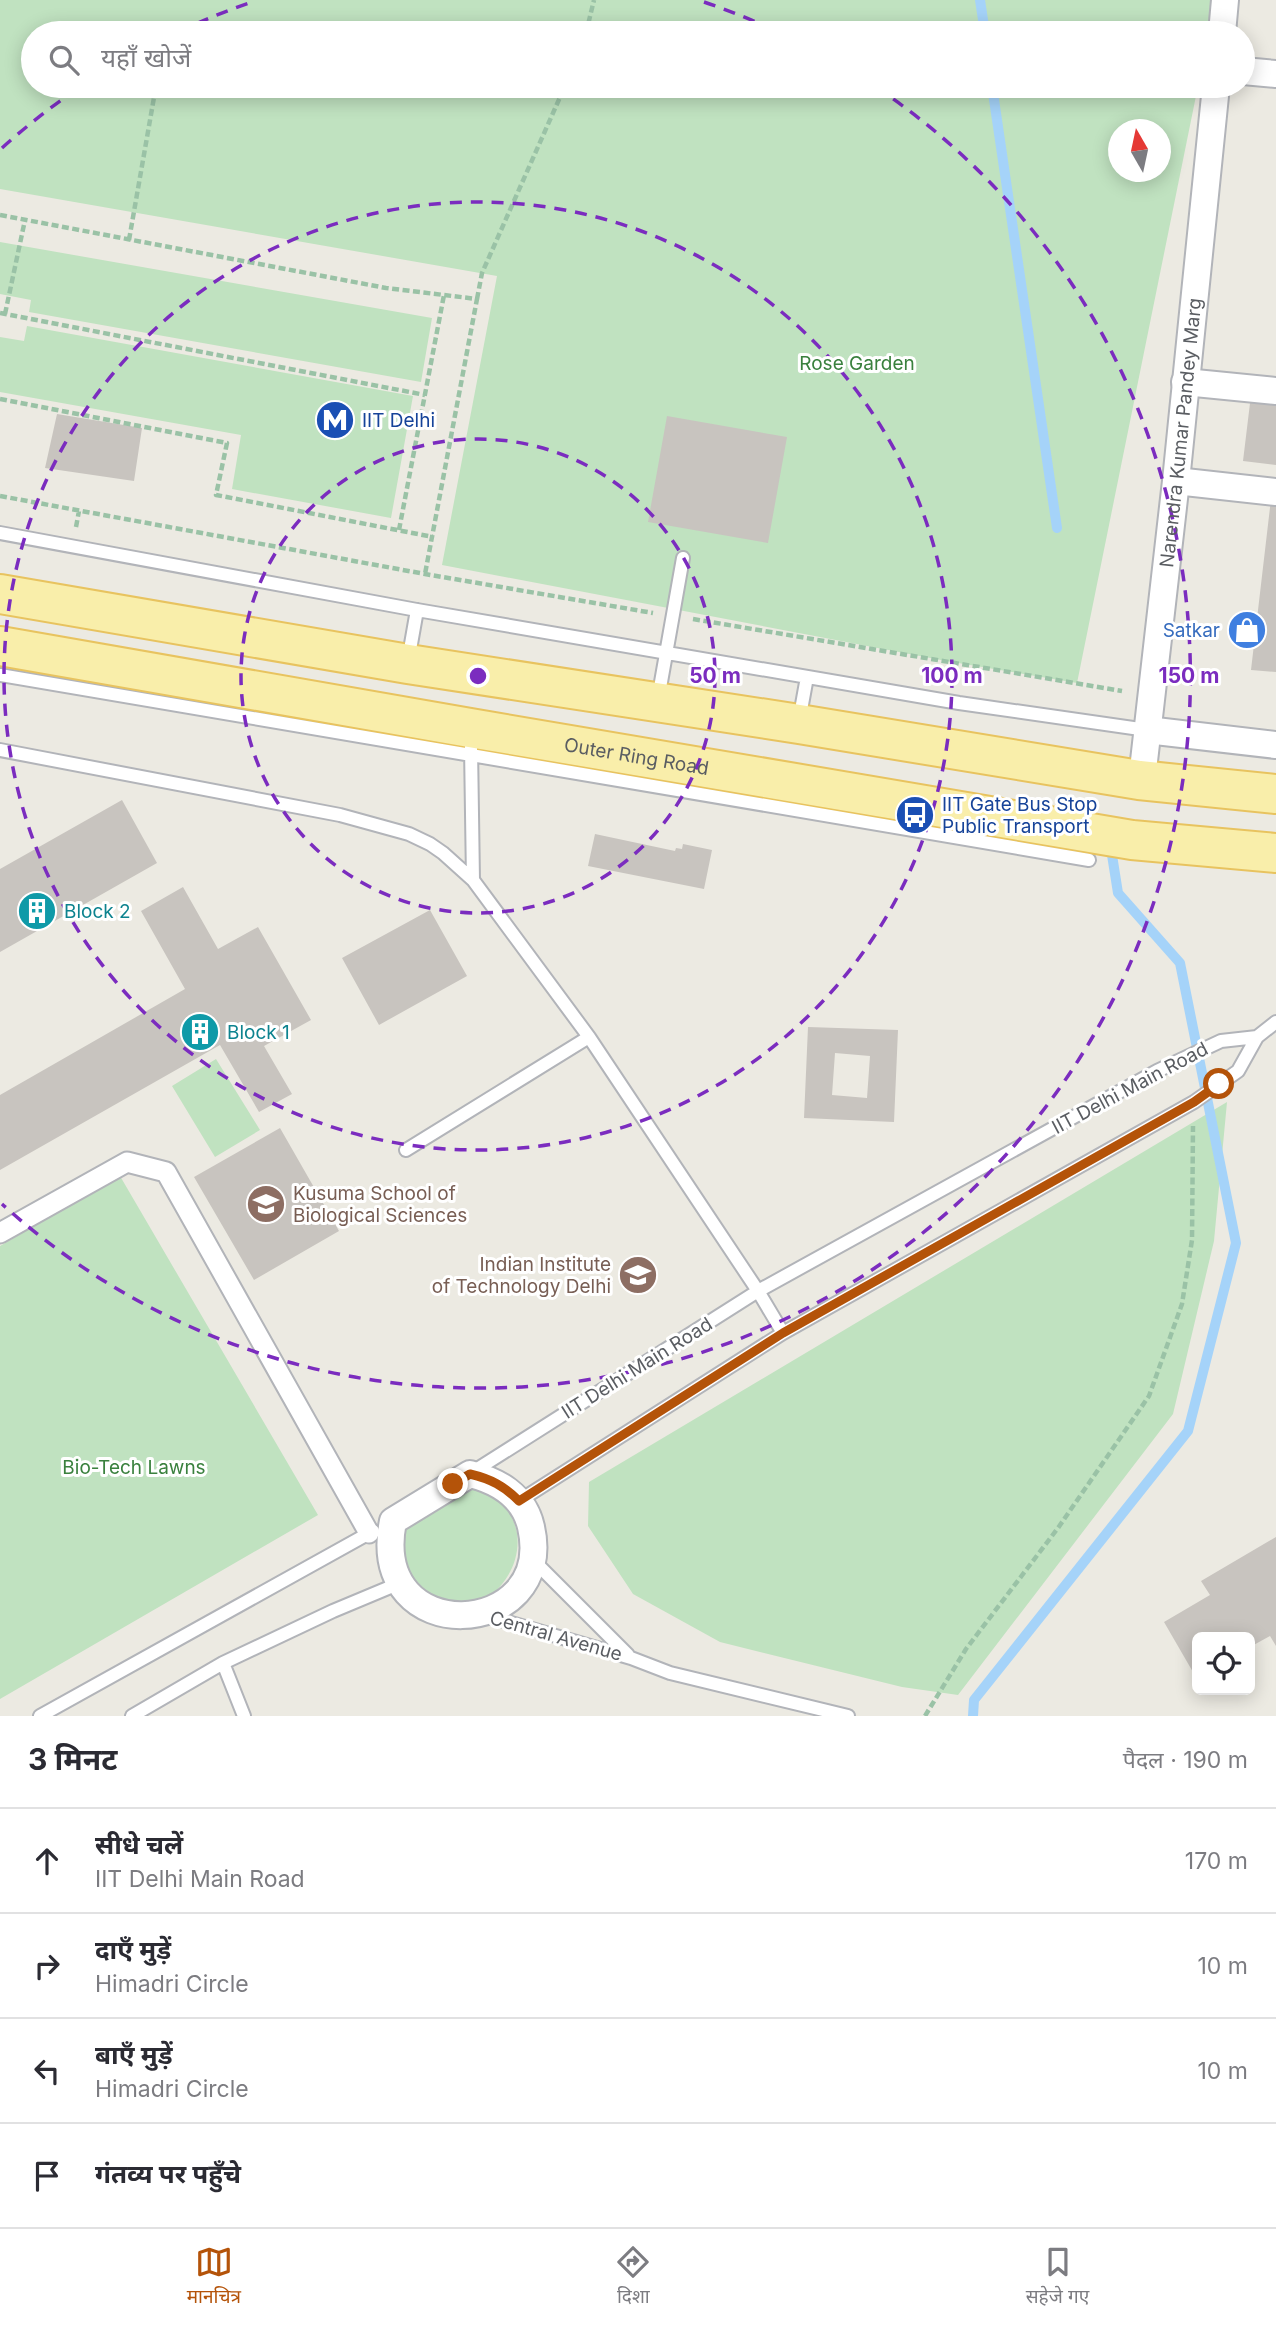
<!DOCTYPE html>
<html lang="hi">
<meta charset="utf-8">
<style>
:root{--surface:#fff;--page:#f2f2f3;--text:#2b2b33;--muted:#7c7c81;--line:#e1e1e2;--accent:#b45309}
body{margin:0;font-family:Inter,"Noto Sans Devanagari",sans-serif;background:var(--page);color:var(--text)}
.controls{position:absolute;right:21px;bottom:21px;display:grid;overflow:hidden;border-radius:10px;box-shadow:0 4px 18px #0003}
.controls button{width:63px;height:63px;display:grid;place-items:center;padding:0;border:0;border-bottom:2px solid var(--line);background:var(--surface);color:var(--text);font:35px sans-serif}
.compass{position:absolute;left:1108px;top:119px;width:63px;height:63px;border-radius:50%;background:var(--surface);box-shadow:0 4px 18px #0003;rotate:351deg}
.stop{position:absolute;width:21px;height:21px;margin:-16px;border:5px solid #b45309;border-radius:50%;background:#fff}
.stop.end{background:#b45309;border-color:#fff;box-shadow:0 2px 7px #0008}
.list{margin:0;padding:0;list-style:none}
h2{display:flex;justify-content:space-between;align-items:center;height:91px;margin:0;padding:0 28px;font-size:30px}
h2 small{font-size:23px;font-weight:400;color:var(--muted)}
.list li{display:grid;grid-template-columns:46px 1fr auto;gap:21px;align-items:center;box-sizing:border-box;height:105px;padding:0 28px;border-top:2px solid var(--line)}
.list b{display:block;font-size:26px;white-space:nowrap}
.list p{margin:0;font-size:23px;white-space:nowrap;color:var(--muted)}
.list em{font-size:23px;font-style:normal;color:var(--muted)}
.icon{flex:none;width:38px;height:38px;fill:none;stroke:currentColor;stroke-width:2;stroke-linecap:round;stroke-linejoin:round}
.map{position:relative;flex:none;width:1276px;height:1716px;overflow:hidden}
.search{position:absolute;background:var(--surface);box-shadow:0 4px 18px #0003;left:21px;right:21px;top:21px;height:77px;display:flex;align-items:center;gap:18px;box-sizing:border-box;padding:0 24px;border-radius:38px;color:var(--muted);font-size:26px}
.sheet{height:511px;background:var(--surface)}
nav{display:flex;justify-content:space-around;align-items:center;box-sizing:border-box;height:98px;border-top:2px solid var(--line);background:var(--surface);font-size:19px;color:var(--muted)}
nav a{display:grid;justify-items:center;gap:4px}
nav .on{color:var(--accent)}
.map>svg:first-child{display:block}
.green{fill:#c0e2c0;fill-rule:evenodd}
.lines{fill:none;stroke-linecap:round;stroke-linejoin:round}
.stream{stroke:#a5d3f9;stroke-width:10}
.building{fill:#c8c4bf;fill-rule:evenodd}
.service-casing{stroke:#b2b4b9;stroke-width:16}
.pedestrian-casing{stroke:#b2b4b9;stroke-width:23}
.minor-casing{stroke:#b2b4b9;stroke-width:30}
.primary-casing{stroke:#e8c35f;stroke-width:42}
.path{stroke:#9ac2a6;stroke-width:4.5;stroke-dasharray:7 3.5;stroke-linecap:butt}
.service{stroke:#fff;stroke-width:12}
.pedestrian{stroke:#fff;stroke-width:19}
.minor{stroke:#fff;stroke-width:26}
.primary{stroke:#f9eeaa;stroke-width:38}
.route{stroke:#b45309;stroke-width:9}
.ring{fill:none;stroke:#7b2cbf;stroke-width:3.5;stroke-dasharray:12 9}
.labels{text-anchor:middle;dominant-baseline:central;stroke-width:6;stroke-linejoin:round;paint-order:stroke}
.park-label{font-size:19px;fill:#3a813e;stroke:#fff}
.transit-label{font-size:19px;fill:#164399;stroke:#fff;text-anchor:start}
.street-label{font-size:19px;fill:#5a5d62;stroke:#fff}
.shop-label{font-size:19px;fill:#366cbe;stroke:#fff;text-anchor:end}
.culture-label{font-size:19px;fill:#0d838f;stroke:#fff;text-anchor:start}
.education-label{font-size:19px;fill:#785e54;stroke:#fff;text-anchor:start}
.centre{fill:#7b2cbf;stroke:#fff;stroke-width:3.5}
.ring-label{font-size:21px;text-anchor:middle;font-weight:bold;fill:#7b2cbf;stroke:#fff;stroke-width:6;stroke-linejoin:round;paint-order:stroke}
</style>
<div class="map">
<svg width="1276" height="1716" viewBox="0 0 1276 1716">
<rect width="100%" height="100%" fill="#eceae2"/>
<!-- green -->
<path class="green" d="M0,0H1215L1209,33H33V86H1198L1077,683L946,661L442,565L497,276L0,189ZM1118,130H1160V172H1118Z
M0,242L432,318L421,382L29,312L31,300L0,294Z
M27,326L413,396L391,518L232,489L241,435L0,392V337L24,341Z
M216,1059L260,1130L215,1157L172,1086Z
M1227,1102L1214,1241L1173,1414L958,1695L902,1687L720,1642L633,1594L588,1526L589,1482Z
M120,1176L318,1515L0,1699V1246Z
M470,1487C476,1490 484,1492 490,1495C555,1534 493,1637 430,1597C420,1590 408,1582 404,1570C400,1558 402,1540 402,1527Z"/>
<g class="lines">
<!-- stream -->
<path class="stream" d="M980,0L985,33
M992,86L1057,528
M973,1716L974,1700L1188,1431L1236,1243L1180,963L1118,893L1112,855"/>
</g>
<!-- building -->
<path class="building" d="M1251,395L1276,398V465L1243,461Z
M57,414L142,428L134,481L45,468Z
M667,416L787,437L768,543L648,522Z
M1271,499H1276V672L1251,670Z
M122,800L157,863L0,952V869Z
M595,834L675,851L676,848L682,849L683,844L712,850L704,889L588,866Z
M183,887L218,949L258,927L311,1020L264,1046L292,1094L259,1112L220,1045L0,1170V1095L185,989L141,911Z
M430,910L467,976L379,1025L342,958Z
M808,1027L898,1030L894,1122L804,1118ZM835,1053L870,1056L867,1098L832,1095Z
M280,1128L339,1231L254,1280L194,1177Z
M1276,1537V1646L1270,1636L1250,1647V1637H1197V1679L1164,1622L1210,1595L1201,1581Z"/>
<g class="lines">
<!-- service casing -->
<g class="service-casing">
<path id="service" d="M0,533L417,610L959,703L1147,730
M408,661L417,610
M0,675L1089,860
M658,699L683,558
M799,721L807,677
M471,747L473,880
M0,750L340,815L409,834L430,844L443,853L473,880L589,1037L758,1291L783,1333
M406,1150L589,1037
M471,1473L758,1291L1157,1071L1221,1041L1257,1037
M519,1501L783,1333L1194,1102L1238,1071L1257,1037L1276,1022
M532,1559L628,1655
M484,1615L631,1658L670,1673L848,1716
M223,1663L244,1716
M40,1716L373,1531
M132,1716L223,1663L333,1611L400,1583"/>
</g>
<!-- pedestrian casing -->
<g class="pedestrian-casing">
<path id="pedestrian" d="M0,1233L127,1162L166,1172L369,1533"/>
</g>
<!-- minor casing -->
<g class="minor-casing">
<g id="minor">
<path d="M1222,33L1225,0"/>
<path d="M1243,71L1276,74"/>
<path d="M1185,382L1276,391"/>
<path d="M1176,481L1276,492"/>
<path d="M1147,730L1276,745"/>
<path id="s1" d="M1139,780L1144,761L1176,481L1216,86"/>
<path d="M470,1474C498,1481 524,1496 531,1527C557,1640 367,1651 393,1521Z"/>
</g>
</g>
<!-- primary casing -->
<g class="primary-casing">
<g id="primary">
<path d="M0,594L408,664L799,724L1139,780L1276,794"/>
<path id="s2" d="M0,646L470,728L1132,840L1276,853"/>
</g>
</g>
<!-- path -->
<path class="path" d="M586,33L594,0
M0,215L386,288L477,299L425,574
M129,240L156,86
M477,299L482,273L565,86
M0,313L425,395
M5,314L25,220
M0,399L227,443L216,495L433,537
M0,496L425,574L653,613
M76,527L79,511
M399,530L444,295
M693,619L1122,691
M925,1716L966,1649L1058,1528L1149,1396L1182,1304L1192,1240L1193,1126"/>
<!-- service -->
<use href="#service" class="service"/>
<!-- pedestrian -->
<use href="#pedestrian" class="pedestrian"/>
<!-- minor -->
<use href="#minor" class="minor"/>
<!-- primary -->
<use href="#primary" class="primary"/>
</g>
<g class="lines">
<!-- route -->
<path class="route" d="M453,1484L470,1474C491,1479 504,1486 519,1501L783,1333L1194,1102L1219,1084"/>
</g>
<!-- distance rings -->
<g class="ring">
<circle cx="478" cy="676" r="237"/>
<circle cx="478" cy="676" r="474"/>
<path d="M2 148A711 711 0 0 1 80 87M178 32A711 711 0 0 1 252 2M704 2A711 711 0 0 1 778 32M876 87A711 711 0 1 1 2 1204"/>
</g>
<!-- icons -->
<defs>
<g id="metro-disc" transform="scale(2.0125)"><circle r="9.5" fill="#1a4fb4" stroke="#fff"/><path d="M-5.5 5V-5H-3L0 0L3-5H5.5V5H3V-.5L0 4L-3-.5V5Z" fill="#fff"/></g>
<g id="shop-disc" transform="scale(2.0125)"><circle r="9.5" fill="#3f7fe0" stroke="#fff"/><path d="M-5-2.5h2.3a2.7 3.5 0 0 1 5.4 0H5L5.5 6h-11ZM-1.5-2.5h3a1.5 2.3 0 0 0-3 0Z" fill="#fff"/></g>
<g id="bus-disc" transform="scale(2.0125)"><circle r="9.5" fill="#1a4fb4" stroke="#fff"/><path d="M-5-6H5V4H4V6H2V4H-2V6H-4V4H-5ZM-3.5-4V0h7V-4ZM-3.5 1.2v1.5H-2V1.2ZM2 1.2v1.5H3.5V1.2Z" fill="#fff"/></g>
<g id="building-disc" transform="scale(2.0125)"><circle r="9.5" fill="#0f9aa8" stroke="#fff"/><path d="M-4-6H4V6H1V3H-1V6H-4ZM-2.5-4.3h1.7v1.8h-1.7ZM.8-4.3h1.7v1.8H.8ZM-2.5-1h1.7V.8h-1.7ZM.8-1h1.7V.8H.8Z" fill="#fff"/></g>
<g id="university-disc" transform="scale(2.0125)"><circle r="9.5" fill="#8d6e63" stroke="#fff"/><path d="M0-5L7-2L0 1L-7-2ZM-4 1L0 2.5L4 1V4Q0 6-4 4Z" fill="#fff"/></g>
</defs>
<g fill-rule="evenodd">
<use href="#metro-disc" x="335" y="420"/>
<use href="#shop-disc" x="1247" y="630"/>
<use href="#bus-disc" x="915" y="815"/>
<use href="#building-disc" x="37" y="911"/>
<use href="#building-disc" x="200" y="1032"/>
<use href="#university-disc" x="266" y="1204"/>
<use href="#university-disc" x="638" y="1275"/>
</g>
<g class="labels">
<!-- park labels -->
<g class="park-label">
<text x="857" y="363">Rose Garden</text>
<text x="134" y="1467">Bio-Tech Lawns</text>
</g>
<!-- transit labels -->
<g class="transit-label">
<text x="362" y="420">IIT Delhi</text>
<text x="942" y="804">IIT Gate Bus Stop<tspan x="942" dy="22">Public Transport</tspan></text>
</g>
<!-- street labels -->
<g class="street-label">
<text stroke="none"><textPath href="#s1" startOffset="350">Narendra Kumar Pandey Marg</textPath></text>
<text stroke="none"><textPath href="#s2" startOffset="646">Outer Ring Road</textPath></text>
<text transform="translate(1130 1088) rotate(-28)">IIT Delhi Main Road</text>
<text transform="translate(637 1368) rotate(-32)">IIT Delhi Main Road</text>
<text transform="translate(556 1636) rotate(16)">Central Avenue</text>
</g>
<!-- shop labels -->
<g class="shop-label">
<text x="1220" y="630">Satkar</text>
</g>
<!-- culture labels -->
<g class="culture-label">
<text x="64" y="911">Block 2</text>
<text x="227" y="1032">Block 1</text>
</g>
<!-- education labels -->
<g class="education-label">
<text x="293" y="1193">Kusuma School of<tspan x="293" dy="22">Biological Sciences</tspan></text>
<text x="611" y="1264" text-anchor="end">Indian Institute<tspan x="611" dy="22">of Technology Delhi</tspan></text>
</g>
</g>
<circle cx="478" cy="676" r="10" class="centre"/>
<g class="ring-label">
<text x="715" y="683">50 m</text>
<text x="952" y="683">100 m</text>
<text x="1189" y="683">150 m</text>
</g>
</svg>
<div class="controls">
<button><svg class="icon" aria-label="locate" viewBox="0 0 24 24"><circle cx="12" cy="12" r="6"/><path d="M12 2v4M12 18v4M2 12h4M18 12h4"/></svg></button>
</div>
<svg class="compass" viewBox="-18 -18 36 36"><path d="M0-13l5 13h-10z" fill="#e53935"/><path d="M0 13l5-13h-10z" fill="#7c7c81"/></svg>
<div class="stop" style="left:1219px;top:1084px"></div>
<div class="stop end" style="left:453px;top:1484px"></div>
<div class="search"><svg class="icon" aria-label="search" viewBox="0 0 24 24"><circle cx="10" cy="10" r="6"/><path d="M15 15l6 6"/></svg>यहाँ खोजें</div>
</div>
<section class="sheet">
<h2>3 मिनट<small>पैदल · 190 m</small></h2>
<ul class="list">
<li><svg class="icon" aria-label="ahead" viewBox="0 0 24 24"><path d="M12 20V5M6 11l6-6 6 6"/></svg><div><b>सीधे चलें</b><p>IIT Delhi Main Road</p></div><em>170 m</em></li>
<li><svg class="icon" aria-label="right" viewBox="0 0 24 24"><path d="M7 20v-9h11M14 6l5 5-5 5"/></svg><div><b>दाएँ मुड़ें</b><p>Himadri Circle</p></div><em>10 m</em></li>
<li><svg class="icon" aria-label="left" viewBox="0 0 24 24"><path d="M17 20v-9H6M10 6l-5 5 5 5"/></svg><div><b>बाएँ मुड़ें</b><p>Himadri Circle</p></div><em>10 m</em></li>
<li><svg class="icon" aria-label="arrive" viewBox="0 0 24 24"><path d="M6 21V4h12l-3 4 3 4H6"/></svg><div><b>गंतव्य पर पहुँचे</b></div></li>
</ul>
</section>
<nav>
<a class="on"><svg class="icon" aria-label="map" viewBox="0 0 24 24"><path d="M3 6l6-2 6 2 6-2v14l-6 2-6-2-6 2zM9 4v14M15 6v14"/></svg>मानचित्र</a>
<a><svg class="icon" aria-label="directions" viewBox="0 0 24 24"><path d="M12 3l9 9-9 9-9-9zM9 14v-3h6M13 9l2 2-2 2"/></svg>दिशा</a>
<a><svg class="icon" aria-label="saved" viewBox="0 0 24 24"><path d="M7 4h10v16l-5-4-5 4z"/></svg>सहेजे गए</a>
</nav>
